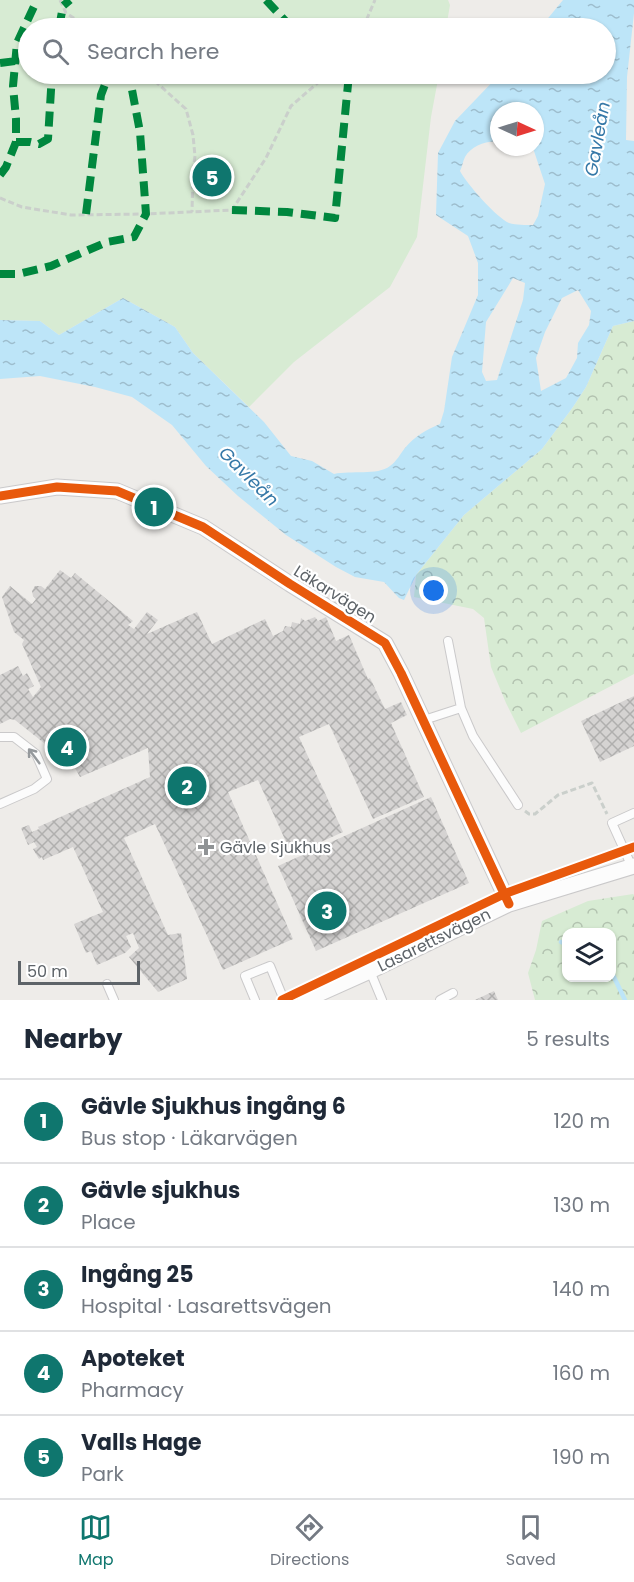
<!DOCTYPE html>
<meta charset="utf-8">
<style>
:root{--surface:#fff;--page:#f2f2f3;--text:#1f2937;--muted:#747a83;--line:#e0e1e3;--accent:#0f766e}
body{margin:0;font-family:Poppins,sans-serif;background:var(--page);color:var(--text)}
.controls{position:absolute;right:18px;bottom:18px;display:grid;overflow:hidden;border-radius:12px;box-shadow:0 2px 4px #0004}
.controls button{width:54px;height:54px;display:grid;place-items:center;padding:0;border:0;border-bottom:2px solid var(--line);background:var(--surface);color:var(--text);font:30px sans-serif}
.compass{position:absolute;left:490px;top:102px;width:54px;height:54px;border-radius:50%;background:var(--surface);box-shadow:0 2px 4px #0004;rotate:94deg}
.scale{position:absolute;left:18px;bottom:15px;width:122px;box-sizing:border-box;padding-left:6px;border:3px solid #5d6368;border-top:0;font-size:16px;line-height:21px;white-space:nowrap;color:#5d6368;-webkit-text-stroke:4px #fff;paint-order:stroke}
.you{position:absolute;left:434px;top:591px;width:21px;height:21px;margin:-15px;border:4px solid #fff;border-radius:50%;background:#1a73e8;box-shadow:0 0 0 9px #1a73e833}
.badge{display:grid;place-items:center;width:39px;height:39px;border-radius:50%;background:var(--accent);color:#fff;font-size:20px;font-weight:700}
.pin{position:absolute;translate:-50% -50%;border:3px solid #fff;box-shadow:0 2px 6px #0006}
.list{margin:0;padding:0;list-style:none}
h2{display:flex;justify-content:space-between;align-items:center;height:78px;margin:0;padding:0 24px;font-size:26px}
h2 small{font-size:20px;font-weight:400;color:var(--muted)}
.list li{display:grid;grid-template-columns:39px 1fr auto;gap:18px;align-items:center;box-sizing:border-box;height:84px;padding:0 24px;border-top:2px solid var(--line)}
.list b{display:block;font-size:22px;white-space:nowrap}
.list p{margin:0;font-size:20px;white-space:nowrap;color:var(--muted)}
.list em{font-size:20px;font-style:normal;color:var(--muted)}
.icon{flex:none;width:33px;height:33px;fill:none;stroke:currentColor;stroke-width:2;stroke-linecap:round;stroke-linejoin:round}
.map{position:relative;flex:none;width:634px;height:1000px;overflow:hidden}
.search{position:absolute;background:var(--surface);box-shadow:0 2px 4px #0004;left:18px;right:18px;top:18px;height:66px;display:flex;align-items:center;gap:15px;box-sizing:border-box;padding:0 21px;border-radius:33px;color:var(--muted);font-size:22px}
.sheet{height:498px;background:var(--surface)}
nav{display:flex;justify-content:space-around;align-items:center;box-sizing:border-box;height:84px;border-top:2px solid var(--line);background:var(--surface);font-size:16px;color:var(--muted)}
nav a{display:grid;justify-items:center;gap:3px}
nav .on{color:var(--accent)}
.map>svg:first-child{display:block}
.forest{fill:url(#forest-crowns);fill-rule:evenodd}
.park{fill:#d7ebd3}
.water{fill:url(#water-ripples);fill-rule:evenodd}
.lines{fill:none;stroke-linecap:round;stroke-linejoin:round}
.stream{stroke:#bde5f8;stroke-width:4.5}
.building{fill:url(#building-cross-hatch)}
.service-casing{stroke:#cac9ca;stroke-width:10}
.minor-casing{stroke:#cac9ca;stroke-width:17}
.path{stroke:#cacfcb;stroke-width:3;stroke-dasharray:6 3;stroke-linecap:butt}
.service{stroke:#fcfcfc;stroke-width:8}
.minor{stroke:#fcfcfc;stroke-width:15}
.quiet{stroke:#00873e;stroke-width:8;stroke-dasharray:15 8;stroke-linecap:butt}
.cycleway-casing{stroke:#fff;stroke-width:13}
.cycleway{stroke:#e8590c;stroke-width:9}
.oneway{stroke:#95999c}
.poi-dot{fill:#909395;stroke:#fff;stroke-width:2}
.labels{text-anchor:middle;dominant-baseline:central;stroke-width:4.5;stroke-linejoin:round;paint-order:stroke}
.street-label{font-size:16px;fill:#5d6368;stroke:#fff}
.poi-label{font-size:16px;fill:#5d6368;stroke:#fff;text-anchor:start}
.water-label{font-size:18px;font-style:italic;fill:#3679a8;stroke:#fff}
</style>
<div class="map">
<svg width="634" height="1000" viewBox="0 0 634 1000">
<defs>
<pattern id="forest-crowns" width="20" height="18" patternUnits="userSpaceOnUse" patternTransform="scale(1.5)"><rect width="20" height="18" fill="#d7ebd3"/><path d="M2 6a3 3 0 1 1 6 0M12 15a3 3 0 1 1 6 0" fill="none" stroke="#b2c2af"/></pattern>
<pattern id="water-ripples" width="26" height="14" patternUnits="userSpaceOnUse" patternTransform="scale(1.5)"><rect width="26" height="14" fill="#bde5f8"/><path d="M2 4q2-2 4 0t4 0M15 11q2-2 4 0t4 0" fill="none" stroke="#9dbdcd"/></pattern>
<pattern id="building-cross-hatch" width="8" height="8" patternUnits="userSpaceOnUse" patternTransform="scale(1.5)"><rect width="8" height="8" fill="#d5d3d2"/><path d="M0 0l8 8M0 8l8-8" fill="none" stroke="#b0afae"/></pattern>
</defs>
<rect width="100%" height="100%" fill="#eeece9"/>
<!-- forest -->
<path class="forest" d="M634,321V674L521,733L506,703L491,667L484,618L473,609L414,597L416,575L464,515L542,449L573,407L586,387L613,326Z
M633,894L634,895V1000H535L528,973L536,950L542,921L588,901ZM566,933H612V978H566Z"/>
<!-- park -->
<path class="park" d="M0,0H448L450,5L446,28H28V74H439L431,117L417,237L390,287L294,362L249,407L193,353L175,327L123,298L59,335L40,321L0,320Z"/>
<!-- water -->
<path class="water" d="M563,0H634V13L627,77L626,140L634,141V321L613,326L586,387L573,407L542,449L464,515L416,575L404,600L399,598L384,582L355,577L336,567L286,535L238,496L206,466L172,425L132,397L95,387L40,376L0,379V320L40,321L59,335L123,298L175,327L193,353L264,422L291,456L312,461L334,474C351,470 377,476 390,466C396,462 401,453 405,448C415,436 426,430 440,424L444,411L452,357L478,295V263L468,236L436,215L438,153L455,121L500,74H606V28H540ZM499,111H535V147H527L533,148L545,184L538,216L533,225C526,225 516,225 509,223C497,218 466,183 460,171C462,167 463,161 465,157C471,146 488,140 499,142ZM513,278L525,283L523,300L497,380L486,381L482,372L486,322ZM578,290L591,311L589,325L578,343L577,358L566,378L541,391L536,358L545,332L562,298Z"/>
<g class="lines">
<!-- stream -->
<path class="stream" d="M561,942L566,944
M612,973L625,1000"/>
</g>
<!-- building -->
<path class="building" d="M60,570L71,578L75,573L133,621L128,625L134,629L147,612L158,620L147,634L197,612L212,644L265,619L273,636L283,631L285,626L291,627L292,622L300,624L301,618L305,621L315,617L318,621L326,617L336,641L349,635L368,679L370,678L385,709L401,702L407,715L391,723L424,797L373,819L329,724L299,737L343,832L292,855L258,780L228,792L293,939L223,970L155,824L124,838L168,935L181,933L187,979L158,992L129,957L139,948L133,933L126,936L131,947L125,953L97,965L91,951L86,953L74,924L103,912L73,847L43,860L42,857L39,859L33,849L37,847L34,842L28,845L21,828L29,825L32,832L39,829L38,827L150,777L148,748L80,777L65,750L52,748V746L49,745V747L15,720L10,719L0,724V675L18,666L23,676L27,673L34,686L28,689L33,697L41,687L22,644L24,640L14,632L2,597L10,586L32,604L36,599L33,596L32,591L35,586H41L45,589Z
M634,696V746L600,762L581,721Z
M431,797L469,883L316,951L278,866Z
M494,991L498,1000H475Z"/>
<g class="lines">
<!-- service casing -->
<g class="service-casing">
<path id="service" d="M461,708L473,736L518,805
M424,720L461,708L448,641
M0,737H14L36,754L47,779L34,789L0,804
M632,867L612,823L634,813
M370,971L382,1000
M107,984L114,1000
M255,1000L245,976L270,966L284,1000
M440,1000L453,993"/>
</g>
<!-- minor casing -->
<g class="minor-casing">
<path id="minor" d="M0,496L57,487L117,491L203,527L290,584L385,643L401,673L509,904
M305,1000L370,971L509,904L634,866"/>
</g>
<!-- path -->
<path class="path" d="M60,0L66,13L89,28
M363,28L375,0
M138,74L157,83L186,109L193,135L195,156L193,172L192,212
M0,198L22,207L71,215L146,214L232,210L266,158L291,106L328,74
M525,811L529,814H535L558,795L592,783L607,814"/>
<!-- service -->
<use href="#service" class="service"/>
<!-- minor -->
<use href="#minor" class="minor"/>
<!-- quiet -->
<path class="quiet" d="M266,0L292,28H336
M59,28L63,6L70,0
M0,63L16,61
M16,142H30L39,144L48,139L52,74
M0,175L6,167L16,142V119L13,86L17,43L37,0
M232,210L287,212L335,218L349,74
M86,214L101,95L109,74
M0,274H18L51,266L107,242L134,237L146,214L140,132L129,74"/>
<!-- cycleway casing -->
<g class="cycleway-casing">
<path id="cycleway" d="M0,496L57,487L117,491L203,527L290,584L385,643L401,673L509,904
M282,1000L504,894L634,847"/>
</g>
<!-- cycleway -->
<use href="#cycleway" class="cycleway"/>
</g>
<!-- one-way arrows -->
<defs><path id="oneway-shaft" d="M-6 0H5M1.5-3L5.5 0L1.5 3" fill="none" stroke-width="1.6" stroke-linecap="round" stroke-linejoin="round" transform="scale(1.5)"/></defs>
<use class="oneway" href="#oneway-shaft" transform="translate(34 756) rotate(-127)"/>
<!-- markers -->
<path class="poi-dot" d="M203 838h6v6h6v6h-6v6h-6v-6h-6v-6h6z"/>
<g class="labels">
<!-- street labels -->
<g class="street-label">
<text transform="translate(335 594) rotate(32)">Läkarvägen</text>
<text transform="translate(434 940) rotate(-26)">Lasarettsvägen</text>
</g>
<!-- poi labels -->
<g class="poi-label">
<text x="220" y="847">Gävle Sjukhus</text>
</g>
<!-- water labels -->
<g class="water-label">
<text transform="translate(597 139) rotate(-80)">Gavleån</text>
<text transform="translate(249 476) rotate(45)">Gavleån</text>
</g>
</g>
</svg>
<div class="controls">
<button><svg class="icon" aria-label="layers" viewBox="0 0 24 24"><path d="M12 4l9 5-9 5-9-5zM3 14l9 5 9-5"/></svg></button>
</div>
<svg class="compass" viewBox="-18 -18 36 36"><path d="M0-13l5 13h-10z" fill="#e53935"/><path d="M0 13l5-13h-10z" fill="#747a83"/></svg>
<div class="scale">50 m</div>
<div class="you"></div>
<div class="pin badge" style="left:154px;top:507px">1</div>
<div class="pin badge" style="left:187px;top:786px">2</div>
<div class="pin badge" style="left:327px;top:911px">3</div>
<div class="pin badge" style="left:67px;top:747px">4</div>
<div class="pin badge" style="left:212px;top:177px">5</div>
<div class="search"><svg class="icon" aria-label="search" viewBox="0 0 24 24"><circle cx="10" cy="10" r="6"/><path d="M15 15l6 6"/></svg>Search here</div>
</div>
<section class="sheet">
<h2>Nearby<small>5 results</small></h2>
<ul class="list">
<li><span class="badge">1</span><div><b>Gävle Sjukhus ingång 6</b><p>Bus stop · Läkarvägen</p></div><em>120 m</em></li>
<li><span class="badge">2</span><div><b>Gävle sjukhus</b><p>Place</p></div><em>130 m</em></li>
<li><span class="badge">3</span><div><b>Ingång 25</b><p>Hospital · Lasarettsvägen</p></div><em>140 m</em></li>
<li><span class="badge">4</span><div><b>Apoteket</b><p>Pharmacy</p></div><em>160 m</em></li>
<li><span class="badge">5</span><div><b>Valls Hage</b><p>Park</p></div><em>190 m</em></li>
</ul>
</section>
<nav>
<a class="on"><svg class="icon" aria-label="map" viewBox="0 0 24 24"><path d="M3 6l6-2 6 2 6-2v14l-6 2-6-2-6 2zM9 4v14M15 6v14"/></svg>Map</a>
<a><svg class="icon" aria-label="directions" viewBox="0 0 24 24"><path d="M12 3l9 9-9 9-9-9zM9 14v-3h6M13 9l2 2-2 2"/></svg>Directions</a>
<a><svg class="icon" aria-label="saved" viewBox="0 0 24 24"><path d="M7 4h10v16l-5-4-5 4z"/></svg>Saved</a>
</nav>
